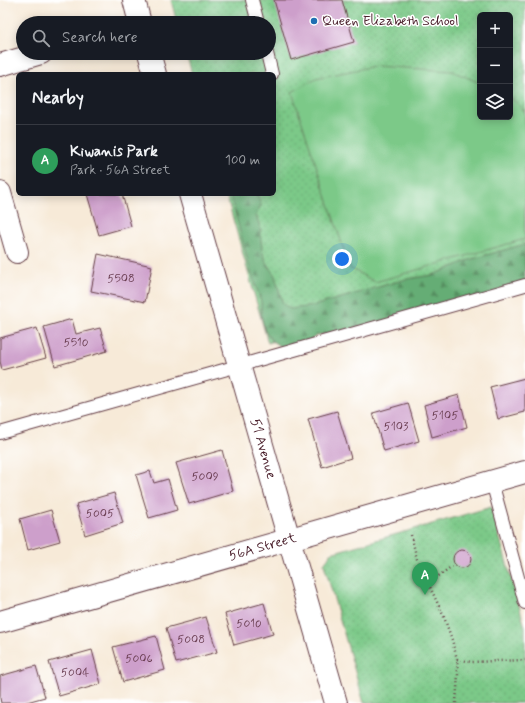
<!DOCTYPE html>
<meta charset="utf-8">
<style>
:root{--surface:#171b24;--page:#242831;--text:#f1f3f6;--muted:#9ea1a6;--line:#363941;--accent:#7c3aed}
body{margin:0;font-family:Mynerve,sans-serif;background:var(--page);color:var(--text)}
.controls{position:absolute;right:12px;top:12px;display:grid;overflow:hidden;border-radius:6px;box-shadow:0 2px 10px #0003}
.controls button{width:36px;height:36px;display:grid;place-items:center;padding:0;border:0;border-bottom:1px solid var(--line);background:var(--surface);color:var(--text);font:20px sans-serif}
.you{position:absolute;left:342px;top:259px;width:14px;height:14px;margin:-10px;border:3px solid #fff;border-radius:50%;background:#1a73e8;box-shadow:0 0 0 6px #1a73e833}
.badge{display:grid;place-items:center;width:26px;height:26px;border-radius:50%;background:var(--accent);color:#fff;font-size:13px;font-weight:700}
.pin{position:absolute;translate:-50% -33px;filter:drop-shadow(0 1px 2px #0008)}
.pin::after{content:'';position:absolute;top:21px;width:14px;height:12px;background:inherit;clip-path:polygon(0 0,100% 0,50% 100%)}
.list{margin:0;padding:0;list-style:none}
h2{display:flex;justify-content:space-between;align-items:center;height:52px;margin:0;padding:0 16px;font-size:17px}
h2 small{font-size:13px;font-weight:400;color:var(--muted)}
.list li{display:grid;grid-template-columns:26px 1fr auto;gap:12px;align-items:center;box-sizing:border-box;height:72px;padding:0 16px;border-top:1px solid var(--line)}
.list b{display:block;font-size:15px;white-space:nowrap}
.list p{margin:0;font-size:13px;white-space:nowrap;color:var(--muted)}
.list em{font-size:13px;font-style:normal;color:var(--muted)}
.icon{flex:none;width:22px;height:22px;fill:none;stroke:currentColor;stroke-width:2;stroke-linecap:round;stroke-linejoin:round}
.map{position:relative;flex:none;width:525px;height:703px;overflow:hidden}
.search{position:absolute;background:var(--surface);box-shadow:0 2px 10px #0003;left:16px;top:16px;width:260px;height:44px;display:flex;align-items:center;gap:10px;box-sizing:border-box;padding:0 14px;border-radius:22px;color:var(--muted);font-size:15px}
.panel{position:absolute;background:var(--surface);box-shadow:0 2px 10px #0003;left:16px;top:72px;width:260px;height:124px;border-radius:6px}
.map>svg:first-child{display:block}
.grass{fill:url(#grass-dots);stroke:#63745a;fill-rule:evenodd}
.forest{fill:url(#forest-firs);stroke:#586650}
.garden{fill:#7cc988;stroke:#63745a}
.building{fill:#cd9fcb}
.lines{fill:none;stroke-linecap:round;stroke-linejoin:round}
.service-casing{stroke:#643d45;stroke-width:14}
.minor-casing{stroke:#643d45;stroke-width:24}
.path{stroke:#643d45;stroke-width:2.5;stroke-dasharray:1 3;stroke-linecap:butt}
.service{stroke:#fff;stroke-width:12}
.minor{stroke:#fff;stroke-width:22}
.poi-dot{fill:#1f6fb2;stroke:#fff;stroke-width:1.5}
.labels{text-anchor:middle;dominant-baseline:central;stroke-width:3;stroke-linejoin:round;paint-order:stroke}
.number-label{font-size:12px;fill:#6b3f53}
.poi-label{font-size:14px;fill:#4a1f2b;stroke:#fff;text-anchor:start}
.street-label{font-size:14px;fill:#4a1f2b;stroke:#fff}
</style>
<div class="map">
<svg width="525" height="703" viewBox="0 0 525 703">
<defs>
<pattern id="grass-dots" width="8" height="8" patternUnits="userSpaceOnUse"><rect width="8" height="8" fill="#7cc988"/><path d="M2 2h.1M6 6h.1" fill="none" stroke="#6dac76" stroke-width="1.8" stroke-linecap="round"/></pattern>
<pattern id="forest-firs" width="22" height="20" patternUnits="userSpaceOnUse"><rect width="22" height="20" fill="#65ad74"/><path d="M5 1l3.5 6h-7zM16 11l3.5 6h-7z" fill="#558c5f"/></pattern>
</defs>
<rect width="100%" height="100%" fill="#fff"/>
<filter id="ink" filterUnits="userSpaceOnUse"><feTurbulence type="fractalNoise" baseFrequency=".025" numOctaves="2"/><feDisplacementMap in="SourceGraphic" scale="8" xChannelSelector="R" yChannelSelector="G"/><feConvolveMatrix kernelMatrix="1 2 1 2 8 2 1 2 1" color-interpolation-filters="sRGB"/></filter>
<filter id="wash" filterUnits="userSpaceOnUse"><feTurbulence type="fractalNoise" baseFrequency=".012" numOctaves="4" result="noise"/><feDisplacementMap in="SourceGraphic" scale="16" xChannelSelector="R" yChannelSelector="G"/><feGaussianBlur stdDeviation="0.9" result="paint"/><feColorMatrix in="noise" values="0 0 0 0 0 0 0 0 0 0 0 0 0 0 0 0 0 1.4 0 .05"/><feComposite in="paint" operator="in"/></filter>
<g filter="url(#wash)">
<rect width="100%" height="100%" fill="#f7ead8"/>
<!-- grass -->
<path class="grass" d="M171,0H525V269L268,343L226,194H274V74H192L186,53H269V23H177ZM480,15H510V117H480Z
M491,507L525,627V703H364L324,564L331,553Z"/>
<!-- forest -->
<path class="forest" d="M230,194H256L258,196L261,205L256,215L260,227L262,250L266,262L275,276L283,304L290,309L313,306L406,279L433,275L469,260L525,244V288L339,334L317,335L303,347L290,351L281,347L272,341L265,331L261,315V302L250,269Z"/>
<!-- garden -->
<path class="garden" d="M375,66L452,71L480,83V117H510V96L525,112V239L375,282L350,268L292,92L316,78Z"/>
<g id="blocks">
<!-- building -->
<path class="building" d="M274,0H342L354,42L291,60Z
M87,194H122L131,226L99,235Z
M98,254L152,266L145,302L91,291Z
M72,319L76,334L100,328L107,351L55,366L44,327Z
M37,328L46,358L2,370L0,361V338Z
M525,378V412L498,419L490,387Z
M459,395L467,427L432,437L424,405Z
M408,403L419,441L384,451L373,413Z
M337,411L351,458L322,467L308,419Z
M222,450L233,491L189,504L176,463Z
M150,471L154,483L168,479L177,510L149,518L136,475Z
M114,493L123,523L85,535L76,504Z
M51,510L60,541L28,550L20,519Z
M453 559a9 9 0 1 1 18 0a9 9 0 1 1-18 0Z
M264,603L273,634L234,645L225,614Z
M206,617L217,652L176,663L166,628Z
M156,636L165,670L123,682L113,647Z
M92,650L101,684L59,696L49,662Z
M36,666L45,697L23,703H1L0,698V676Z"/>
</g>
</g>
<g filter="url(#ink)">
<use href="#blocks" fill-opacity="0" stroke="#643d45" stroke-width="1"/>
<g class="lines">
<!-- service casing -->
<g class="service-casing">
<path id="service" d="M252,0L258,23
M267,53L272,74
M0,433C175,384 350,334 525,285
M492,482L525,603"/>
</g>
<!-- minor casing -->
<g class="minor-casing">
<g id="minor">
<path d="M134,0L140,23"/>
<path d="M149,53L155,74"/>
<path d="M0,65L41,53"/>
<path d="M0,193L17,252"/>
<path id="s1" d="M190,194L336,703"/>
<path id="s2" d="M0,622L525,472"/>
</g>
</g>
<!-- path -->
<path class="path" d="M411,535L417,559L444,617L452,640L457,659L458,674L456,703
M429,583L455,564
M457,659L471,662L525,660"/>
<!-- service -->
<use href="#service" class="service"/>
<!-- minor -->
<use href="#minor" class="minor"/>
</g>
</g>
<!-- markers -->
<circle class="poi-dot" cx="314" cy="21" r="4"/>
<g class="labels">
<!-- number labels -->
<g class="number-label">
<text x="121" y="279">5508</text>
<text x="76" y="343">5510</text>
<text x="445" y="416">5105</text>
<text x="396" y="427">5103</text>
<text x="205" y="477">5009</text>
<text x="100" y="514">5005</text>
<text x="249" y="624">5010</text>
<text x="191" y="640">5008</text>
<text x="139" y="659">5006</text>
<text x="75" y="673">5004</text>
</g>
<!-- poi labels -->
<g class="poi-label">
<text x="322" y="21">Queen Elizabeth School</text>
</g>
<!-- street labels -->
<g class="street-label">
<text stroke="none"><textPath href="#s1" startOffset="265">51 Avenue</textPath></text>
<text stroke="none"><textPath href="#s2" startOffset="273">56A Street</textPath></text>
</g>
</g>
</svg>
<div class="controls">
<button>+</button>
<button>−</button>
<button><svg class="icon" aria-label="layers" viewBox="0 0 24 24"><path d="M12 4l9 5-9 5-9-5zM3 14l9 5 9-5"/></svg></button>
</div>
<div class="you"></div>
<div class="pin badge" style="left:425px;top:595px;background:#2e9e5b">A</div>
<div class="search"><svg class="icon" aria-label="search" viewBox="0 0 24 24"><circle cx="10" cy="10" r="6"/><path d="M15 15l6 6"/></svg>Search here</div>
<section class="panel">
<h2>Nearby<small></small></h2>
<ul class="list">
<li><span class="badge" style="background:#2e9e5b">A</span><div><b>Kiwanis Park</b><p>Park · 56A Street</p></div><em>100 m</em></li>
</ul>
</section>
</div>
